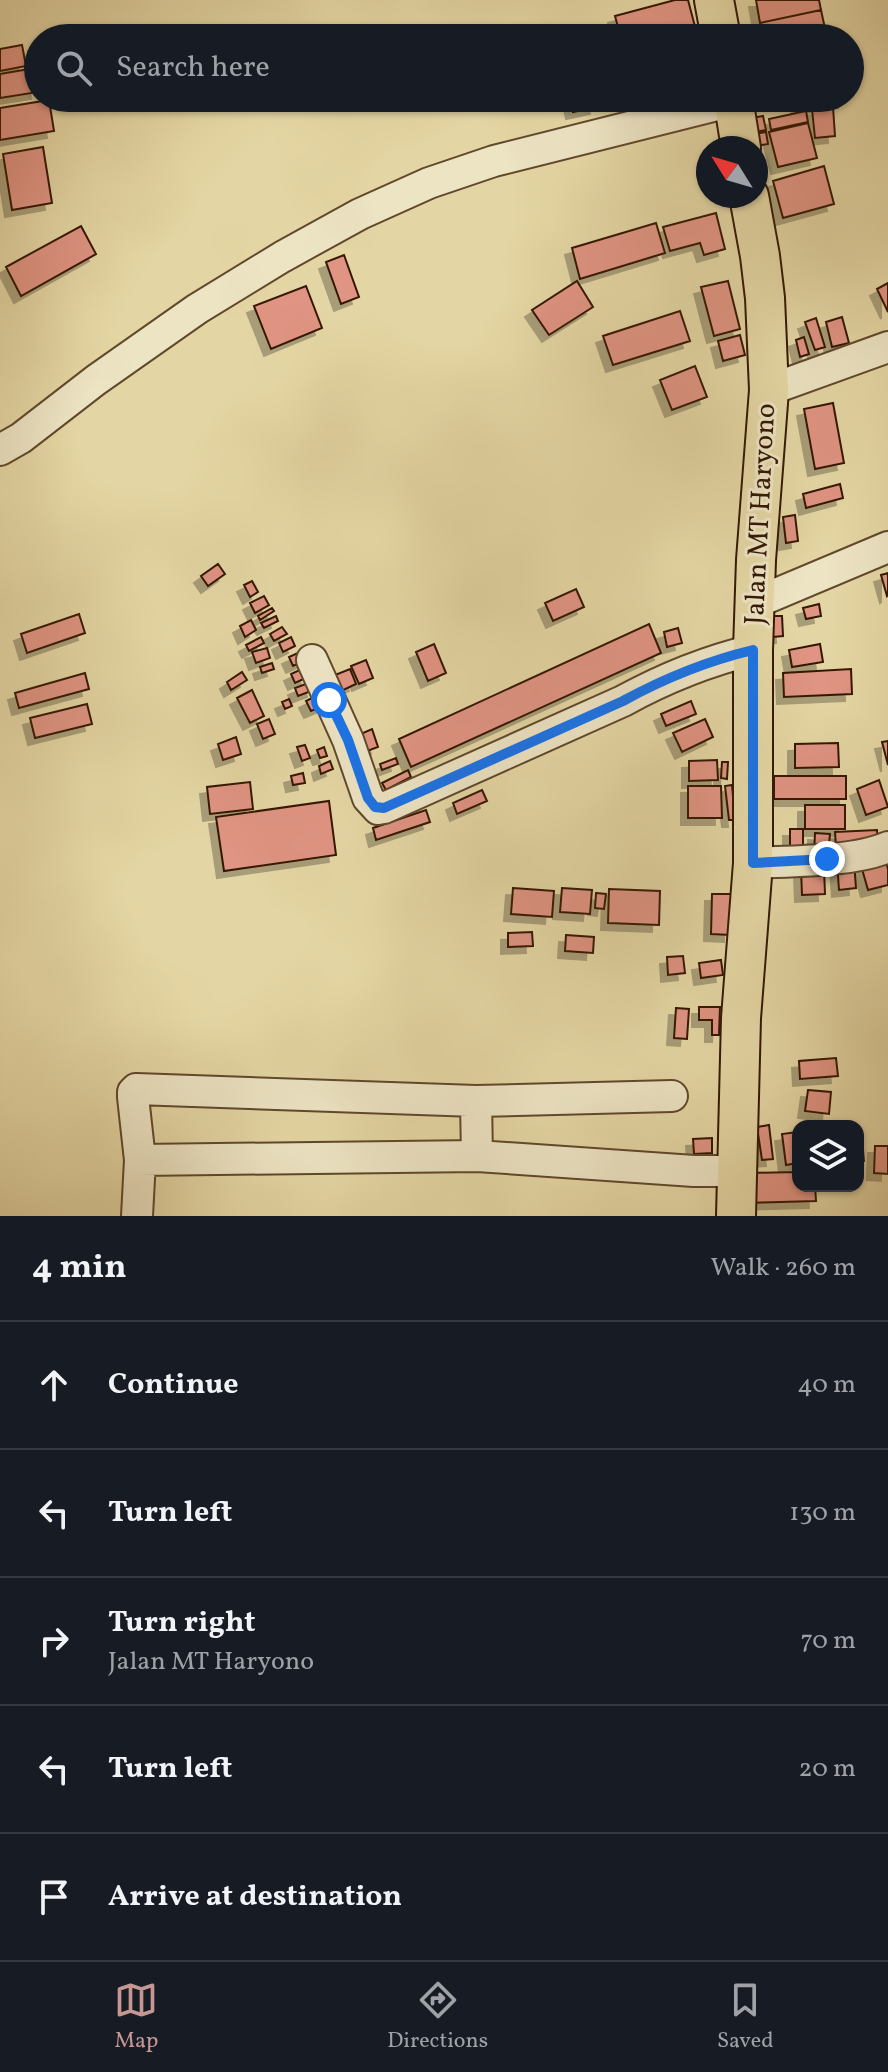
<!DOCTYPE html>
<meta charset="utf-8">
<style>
:root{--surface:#171b24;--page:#20242c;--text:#f1f3f6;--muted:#9ea1a6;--line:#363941;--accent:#c59692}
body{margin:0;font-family:Vollkorn,serif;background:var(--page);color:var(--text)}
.controls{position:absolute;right:24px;bottom:24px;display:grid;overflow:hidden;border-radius:16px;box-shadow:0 2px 6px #0004}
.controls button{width:72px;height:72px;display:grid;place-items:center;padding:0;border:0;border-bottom:2px solid var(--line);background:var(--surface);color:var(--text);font:40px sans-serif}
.compass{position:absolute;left:696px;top:136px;width:72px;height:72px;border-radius:50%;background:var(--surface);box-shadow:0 2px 6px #0004;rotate:307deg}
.stop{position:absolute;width:24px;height:24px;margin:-18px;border:6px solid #1a73e8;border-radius:50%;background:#fff}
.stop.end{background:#1a73e8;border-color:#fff;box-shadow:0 2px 8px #0008}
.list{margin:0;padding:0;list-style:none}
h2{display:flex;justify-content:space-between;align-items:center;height:104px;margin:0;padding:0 32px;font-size:34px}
h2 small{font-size:26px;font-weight:400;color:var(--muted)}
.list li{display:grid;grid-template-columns:52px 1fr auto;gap:24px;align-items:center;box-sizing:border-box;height:128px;padding:0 32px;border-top:2px solid var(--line)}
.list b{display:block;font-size:30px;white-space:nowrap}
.list p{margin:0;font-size:26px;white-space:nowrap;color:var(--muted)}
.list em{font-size:26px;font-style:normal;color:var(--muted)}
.icon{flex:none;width:44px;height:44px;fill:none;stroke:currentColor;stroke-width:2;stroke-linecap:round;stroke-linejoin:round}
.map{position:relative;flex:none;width:888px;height:1216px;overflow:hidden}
.search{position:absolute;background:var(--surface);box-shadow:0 2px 6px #0004;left:24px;right:24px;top:24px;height:88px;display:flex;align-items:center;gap:20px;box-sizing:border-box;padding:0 28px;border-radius:44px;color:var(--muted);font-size:30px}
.sheet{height:744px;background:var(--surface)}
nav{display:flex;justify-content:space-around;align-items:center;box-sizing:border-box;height:112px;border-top:2px solid var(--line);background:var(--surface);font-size:22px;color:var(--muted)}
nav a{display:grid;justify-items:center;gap:4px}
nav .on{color:var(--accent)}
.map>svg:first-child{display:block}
.building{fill:#e09483;stroke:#341804;stroke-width:2;filter:url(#shadow)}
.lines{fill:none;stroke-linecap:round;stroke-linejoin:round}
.minor-casing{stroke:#60482c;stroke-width:34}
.major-casing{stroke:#341804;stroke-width:42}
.minor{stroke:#ede4c4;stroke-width:30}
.major{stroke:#e4d6a4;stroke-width:38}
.route{stroke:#1a73e8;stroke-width:10}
.labels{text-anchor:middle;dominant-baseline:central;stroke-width:6;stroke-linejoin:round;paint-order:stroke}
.street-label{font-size:28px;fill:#341804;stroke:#ede4c4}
</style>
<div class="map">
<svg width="888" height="1216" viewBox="0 0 888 1216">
<defs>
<filter id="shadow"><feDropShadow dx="-7" dy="7" stdDeviation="0" flood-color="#0004"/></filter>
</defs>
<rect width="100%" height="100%" fill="#e4d6a4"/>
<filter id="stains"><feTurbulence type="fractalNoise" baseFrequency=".0025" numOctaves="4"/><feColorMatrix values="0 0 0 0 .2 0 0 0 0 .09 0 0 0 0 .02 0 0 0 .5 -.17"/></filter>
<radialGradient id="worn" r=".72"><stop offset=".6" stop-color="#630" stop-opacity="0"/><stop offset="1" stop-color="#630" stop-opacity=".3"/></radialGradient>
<!-- building -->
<path class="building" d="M675,0H688L698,38H621L615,16Z
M756,0H819L821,10L760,23Z
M821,10L827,38H764L760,23Z
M22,45L26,66L0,71V49Z
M35,68L38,92L0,98V74Z
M570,98H595L597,107L573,112Z
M797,98H845V101L799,108Z
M49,100L54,131L0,140V108Z
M833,107L835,136L815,138L812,109Z
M806,111L808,122L771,130L769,119Z
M763,116L766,130L749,133L746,119Z
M808,123L817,158L778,167L769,132Z
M766,132L768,144L756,146L754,134Z
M43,147L52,203L12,210L3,154Z
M824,166L834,204L783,218L773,181Z
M716,213L725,249L704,255L700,243L670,251L663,227Z
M656,223L665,253L580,279L572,248Z
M81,226L96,254L21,296L6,267Z
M344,255L359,297L341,304L326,262Z
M577,281L593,307L549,335L532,310Z
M728,281L740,329L714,336L701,287Z
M888,283V312L877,289Z
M306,286L322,328L271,349L254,306Z
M680,311L690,341L613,365L603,336Z
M842,317L849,343L832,347L826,322Z
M816,318L825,347L815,350L805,322Z
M740,335L745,355L723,361L718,341Z
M804,337L809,354L800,357L796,340Z
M695,366L707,397L672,410L660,380Z
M833,403L844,463L815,469L804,409Z
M840,484L843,498L806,508L803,494Z
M795,515L798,541L786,543L783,517Z
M218,564L225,574L208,586L201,576Z
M888,573V595L887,596L881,575Z
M252,581L258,592L250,597L244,585Z
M576,589L584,607L553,621L545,603Z
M264,596L269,605L255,613L250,603Z
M819,604L821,616L806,619L803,608Z
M272,608L274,611L260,620L258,616Z
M79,614L85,633L27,653L21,634Z
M276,616L278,621L264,628L261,623Z
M772,616H782L783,636L773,637Z
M251,620L256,630L245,637L240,626Z
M649,624L661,653L411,767L399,739Z
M282,627L287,634L274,641L270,634Z
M678,628L682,643L667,647L664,632Z
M261,637L264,643L249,651L246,645Z
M291,637L295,646L283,652L279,643Z
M434,644L446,673L428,681L416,652Z
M820,644L823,662L792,667L789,650Z
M267,648L270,658L256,663L252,652Z
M300,652L304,661L293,666L289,657Z
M366,660L373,678L359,684L351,666Z
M272,663L274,669L262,673L260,667Z
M304,668L308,677L295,683L291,674Z
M350,669L356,684L337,693L330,677Z
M851,669L852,694L784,697L783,673Z
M242,672L247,680L231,690L227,682Z
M85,673L89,689L19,708L15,693Z
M311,682L314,690L298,696L295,688Z
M252,690L264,716L250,723L237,698Z
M318,695L323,706L311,711L306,701Z
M289,699L292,706L285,709L282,702Z
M691,701L696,714L666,726L661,714Z
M87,704L92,724L35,738L30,718Z
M269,719L275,734L263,739L257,724Z
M705,719L713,737L682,752L673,733Z
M372,729L378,747L362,753L356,736Z
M236,737L241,754L223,760L218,744Z
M888,741V765L882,742Z
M838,743L839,767L795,768V744Z
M305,745L310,758L302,761L297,747Z
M324,747L327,756L320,758L317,750Z
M396,758L398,764L382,770L380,764Z
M717,760L718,780L689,781V761Z
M330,761L333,769L321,774L319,766Z
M722,762H728L727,779L721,778Z
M408,770L411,777L386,790L382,783Z
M303,773L305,783L293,785L291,776Z
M774,776H846V799H774Z
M879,780L888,807L866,815L857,789Z
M250,782L253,809L210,814L207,787Z
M732,785L735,820H729L725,786Z
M688,786H721L722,818H688Z
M482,790L487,801L457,814L453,803Z
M329,801L336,855L224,871L216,817Z
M805,805H845V829H805Z
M426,810L430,822L376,840L373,828Z
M790,829H803V850H790Z
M877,830L878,845L836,847L835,832Z
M815,833L830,834L828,855L814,854Z
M884,856L888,869V885L868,890L860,862Z
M854,861L856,888L839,890L837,862Z
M824,868L825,894L802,895L801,869Z
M513,888L554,891L552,917L511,914Z
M562,888L592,890L590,914L560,912Z
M609,889L660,891L659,925L608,923Z
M596,893L606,894L604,909L595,908Z
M712,894H732L731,935L711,934Z
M532,932L533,946L508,947V933Z
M566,935L594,937L593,953L565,951Z
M683,956L685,973L668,975L667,957Z
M721,960L723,975L701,978L699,963Z
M699,1007H720L719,1035H712V1020H699Z
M676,1008L689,1009L687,1039L674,1038Z
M836,1058L838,1076L800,1079L799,1061Z
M808,1090L831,1092L829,1114L805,1111Z
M769,1125L773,1159L762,1160L757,1127Z
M798,1132V1163L786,1165L782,1134Z
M712,1138V1153L694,1154L693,1139Z
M858,1139H862L864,1161L858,1162Z
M875,1146H888V1174L874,1173Z
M798,1172V1186H815L816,1201L743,1203L742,1173Z"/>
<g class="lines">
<!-- minor casing -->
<g class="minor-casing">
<path id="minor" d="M769,390L888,347
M0,450L21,438L96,380L197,309L282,257L360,214L429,183L494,161L733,101
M755,603L888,547
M312,660L348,740L368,798L378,809L384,808L623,701C665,678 707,661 753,650
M753,863C791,861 854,862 888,847
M476,1101L477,1156
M140,1160L477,1156L694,1171H738
M137,1216L140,1160L133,1097V1092L136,1089L476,1101L672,1096"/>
</g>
<!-- major casing -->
<g class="major-casing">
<path id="major" d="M714,0L721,38
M733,98L741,148
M736,1216L741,1018L753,863V650L756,560L769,390L765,298L760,256L749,196"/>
</g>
<!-- minor -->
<use href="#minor" class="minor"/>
<!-- major -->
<use href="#major" class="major"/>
</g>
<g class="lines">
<!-- route -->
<path class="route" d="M329,700L348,740L368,798L375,807L384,808L623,701C665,678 707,661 753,650V863L827,859"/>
</g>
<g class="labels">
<!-- street labels -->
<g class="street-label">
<text transform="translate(761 514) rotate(-87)">Jalan MT Haryono</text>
</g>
</g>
<rect width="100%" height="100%" filter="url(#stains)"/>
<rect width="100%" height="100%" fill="url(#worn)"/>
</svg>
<div class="controls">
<button><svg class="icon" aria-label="layers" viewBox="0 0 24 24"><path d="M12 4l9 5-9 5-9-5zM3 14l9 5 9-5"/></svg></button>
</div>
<svg class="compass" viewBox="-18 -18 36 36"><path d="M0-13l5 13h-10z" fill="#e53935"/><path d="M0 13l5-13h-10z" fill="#9ea1a6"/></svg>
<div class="stop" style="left:329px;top:700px"></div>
<div class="stop end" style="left:827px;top:859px"></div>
<div class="search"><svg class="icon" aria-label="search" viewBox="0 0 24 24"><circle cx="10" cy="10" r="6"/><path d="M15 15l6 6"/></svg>Search here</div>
</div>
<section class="sheet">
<h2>4 min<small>Walk · 260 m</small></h2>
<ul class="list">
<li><svg class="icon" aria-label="ahead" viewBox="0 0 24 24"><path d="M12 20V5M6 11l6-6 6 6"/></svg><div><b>Continue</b></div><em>40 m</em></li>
<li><svg class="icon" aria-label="left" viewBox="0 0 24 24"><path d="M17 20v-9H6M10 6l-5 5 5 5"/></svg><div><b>Turn left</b></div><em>130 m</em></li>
<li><svg class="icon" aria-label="right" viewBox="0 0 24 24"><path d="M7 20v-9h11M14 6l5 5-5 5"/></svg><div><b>Turn right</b><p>Jalan MT Haryono</p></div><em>70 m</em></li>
<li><svg class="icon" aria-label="left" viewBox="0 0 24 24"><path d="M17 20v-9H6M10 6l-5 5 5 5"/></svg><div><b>Turn left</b></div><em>20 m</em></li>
<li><svg class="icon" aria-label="arrive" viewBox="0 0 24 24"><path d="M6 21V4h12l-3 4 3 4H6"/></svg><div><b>Arrive at destination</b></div></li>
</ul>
</section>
<nav>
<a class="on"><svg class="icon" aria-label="map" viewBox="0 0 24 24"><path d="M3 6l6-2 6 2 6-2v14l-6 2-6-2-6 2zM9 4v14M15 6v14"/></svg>Map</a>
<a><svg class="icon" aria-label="directions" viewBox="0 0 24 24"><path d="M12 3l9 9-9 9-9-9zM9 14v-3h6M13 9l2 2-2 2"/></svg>Directions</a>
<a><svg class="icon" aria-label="saved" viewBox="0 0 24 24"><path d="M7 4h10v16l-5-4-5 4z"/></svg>Saved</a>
</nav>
